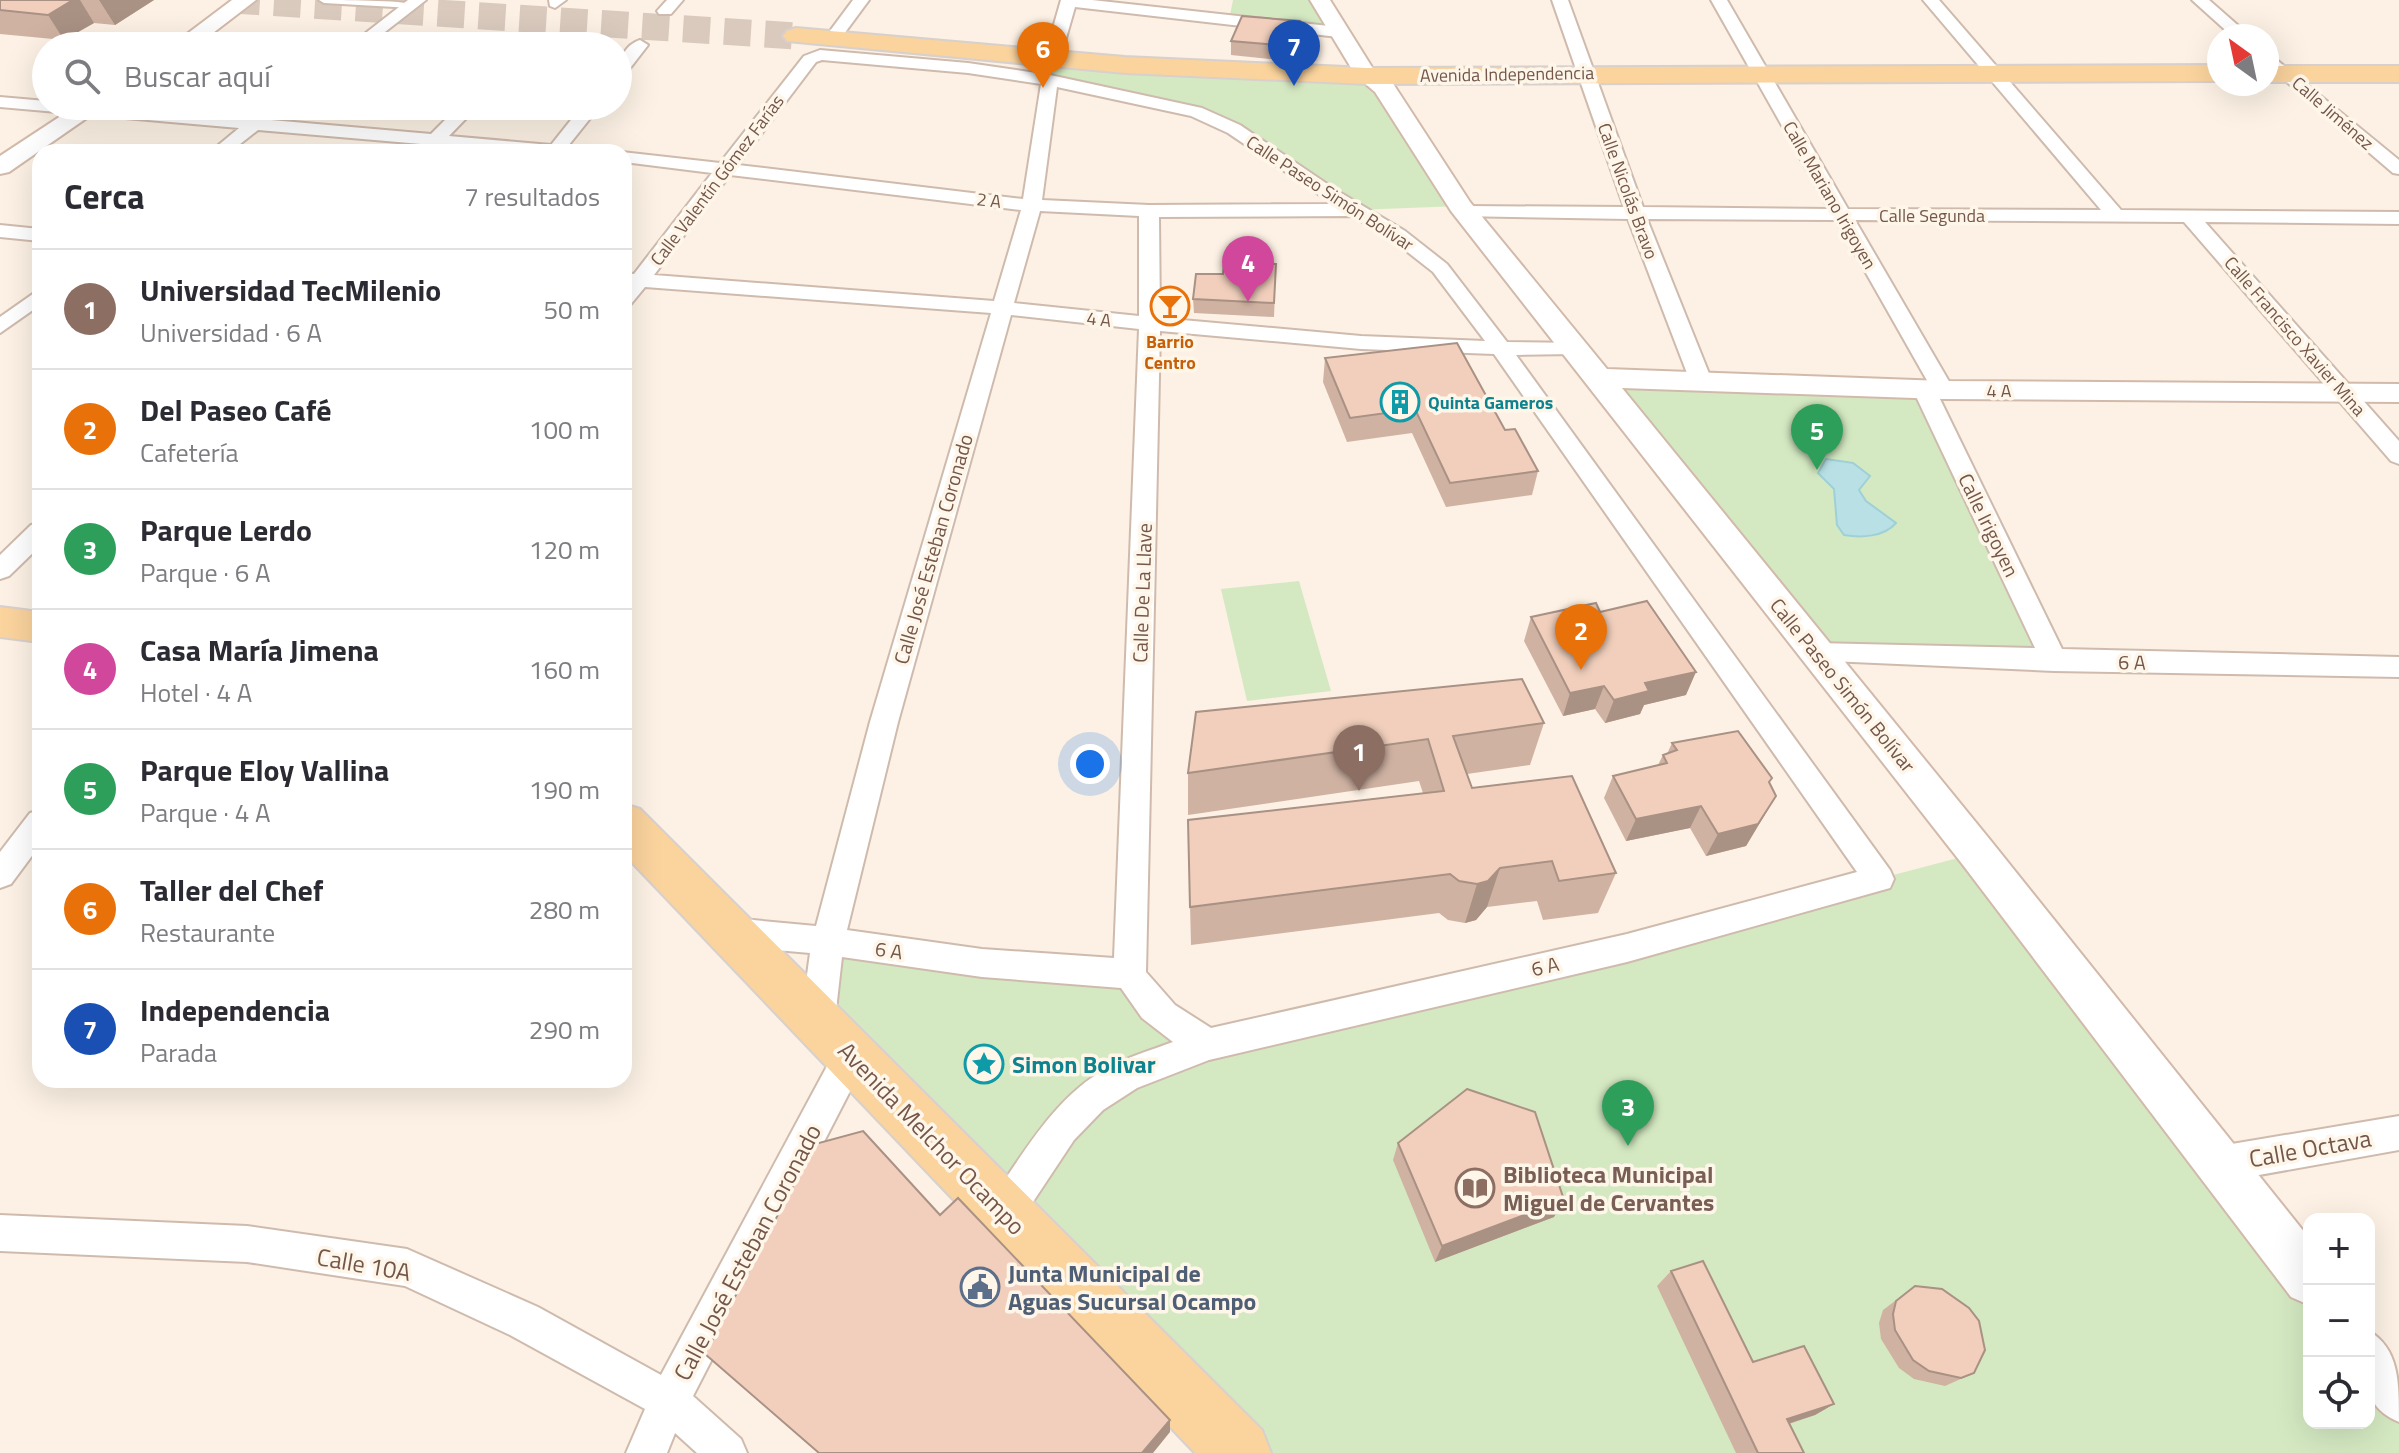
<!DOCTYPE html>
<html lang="es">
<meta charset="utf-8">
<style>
:root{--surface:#fff;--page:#f7f7f7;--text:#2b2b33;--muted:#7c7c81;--line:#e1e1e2;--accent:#0b8043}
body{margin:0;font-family:"Titillium Web",sans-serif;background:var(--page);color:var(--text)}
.controls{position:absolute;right:24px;bottom:24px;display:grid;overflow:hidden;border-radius:16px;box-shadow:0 8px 32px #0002}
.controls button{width:72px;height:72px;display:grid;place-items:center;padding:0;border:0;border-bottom:2px solid var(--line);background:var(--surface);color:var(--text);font:40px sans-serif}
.compass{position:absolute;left:2207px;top:24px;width:72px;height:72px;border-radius:50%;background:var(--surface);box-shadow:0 8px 32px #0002;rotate:327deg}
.you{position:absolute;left:1090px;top:764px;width:28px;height:28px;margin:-20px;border:6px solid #fff;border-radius:50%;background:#1a73e8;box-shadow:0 0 0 12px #1a73e833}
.badge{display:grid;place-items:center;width:52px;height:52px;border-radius:50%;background:var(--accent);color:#fff;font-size:26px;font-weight:700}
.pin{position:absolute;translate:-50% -66px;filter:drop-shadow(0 2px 4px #0008)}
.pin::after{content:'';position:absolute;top:42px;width:28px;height:24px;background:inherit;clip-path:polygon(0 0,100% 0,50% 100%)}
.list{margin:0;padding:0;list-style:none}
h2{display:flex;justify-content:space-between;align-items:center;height:104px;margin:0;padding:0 32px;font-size:34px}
h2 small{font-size:26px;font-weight:400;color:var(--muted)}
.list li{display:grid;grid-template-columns:52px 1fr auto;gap:24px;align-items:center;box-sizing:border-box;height:120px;padding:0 32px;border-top:2px solid var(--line)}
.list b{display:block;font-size:30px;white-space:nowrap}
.list p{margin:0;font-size:26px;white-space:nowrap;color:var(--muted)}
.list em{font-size:26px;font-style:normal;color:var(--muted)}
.icon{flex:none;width:44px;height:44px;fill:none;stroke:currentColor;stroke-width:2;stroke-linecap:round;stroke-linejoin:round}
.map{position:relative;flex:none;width:2399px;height:1453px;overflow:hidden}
.search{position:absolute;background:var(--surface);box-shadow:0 8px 32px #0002;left:32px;top:32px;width:600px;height:88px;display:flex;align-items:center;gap:20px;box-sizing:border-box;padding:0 28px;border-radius:44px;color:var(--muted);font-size:30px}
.panel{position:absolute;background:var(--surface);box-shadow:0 8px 32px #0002;left:32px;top:144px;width:600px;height:944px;border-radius:24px}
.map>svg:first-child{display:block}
.green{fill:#d4e9c2}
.water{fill:#b9e1e5;stroke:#9fd0d7;stroke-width:2}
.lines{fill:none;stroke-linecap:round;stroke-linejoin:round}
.primary-tunnel{stroke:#dacabe;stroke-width:27;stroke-dasharray:27 14;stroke-linecap:butt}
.pedestrian-casing{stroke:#cfbbad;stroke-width:4}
.minor-casing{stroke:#cfbbad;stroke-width:4}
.secondary-casing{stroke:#d2baab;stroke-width:4}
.primary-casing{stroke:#d8d0cc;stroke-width:4}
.pedestrian{fill:#fff;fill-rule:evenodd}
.minor{fill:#fff;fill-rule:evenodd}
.secondary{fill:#fff;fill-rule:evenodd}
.primary{fill:#fad39d;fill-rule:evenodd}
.wall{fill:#cfb2a2}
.shaded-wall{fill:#a99184}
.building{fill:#f1cfbc;stroke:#a99184;stroke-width:2}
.labels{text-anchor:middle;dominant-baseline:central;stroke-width:7;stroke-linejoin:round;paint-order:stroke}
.far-street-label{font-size:18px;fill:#74574a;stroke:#fff6ea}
.far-food-label{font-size:18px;font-weight:bold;fill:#c56008;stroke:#fff6ea}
.far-culture-label{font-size:18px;font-weight:bold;fill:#0d838f;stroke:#fff6ea;text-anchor:start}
.street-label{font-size:20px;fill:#74574a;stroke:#fff6ea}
.near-culture-label{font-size:24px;font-weight:bold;fill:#0d838f;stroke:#fff6ea;text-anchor:start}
.near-street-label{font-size:24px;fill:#74574a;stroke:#fff6ea}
.near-education-label{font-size:24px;font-weight:bold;fill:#785e54;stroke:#fff6ea;text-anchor:start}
.near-service-label{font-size:24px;font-weight:bold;fill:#4e5e75;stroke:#fff6ea;text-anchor:start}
</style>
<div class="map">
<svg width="2399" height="1453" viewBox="0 0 2399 1453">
<rect width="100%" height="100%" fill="#fcf1e4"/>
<!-- green -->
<path class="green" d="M1233,0H1320L1338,32L1229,20Z
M1052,59L1367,76L1460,206L1355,210L1214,119L1050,80Z
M1599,378L1924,390L2054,661L1816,653Z
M1299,581L1331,691L1247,701L1221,589Z
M1977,853L2309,1279V1423H2369V1357L2399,1395V1453H1239L818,1019L828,941L1130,974L1209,1044L1561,962Z"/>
<!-- water -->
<path class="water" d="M1826,459L1853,463L1870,476L1859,490L1866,501L1896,523C1884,537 1861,538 1844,535L1837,525L1834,489L1818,473Z"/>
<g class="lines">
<!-- primary-tunnel -->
<path class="primary-tunnel" d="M233,0L796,36"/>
<!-- pedestrian casing -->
<g class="pedestrian-casing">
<path id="pedestrian" d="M319,0C342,0 399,0 418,5L412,8L324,3Z"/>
</g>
<!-- minor casing -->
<g class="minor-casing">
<path id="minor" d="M408,0H426L367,46H349Z
M549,0H566L555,8L550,6Z
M667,0H683L671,14H659L657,11Z
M853,0H869L838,42H826L824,39Z
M1061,0H1092L1338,27L1346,32L1338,37L1075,7L1060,59L1052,64L1044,59Z
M1552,0H1568L1643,207L1829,209L1711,0H1727L1848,209L2101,210L1923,0H1939L2121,210L2399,212V224L2205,222L2399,441V464L2391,461L2184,222L1855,220L1954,390L1951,395H1938L2062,649L2399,657V677L2054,671L1807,660L1803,653L1807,646L1816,643L2035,648L1913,390L1916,385L1929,384L1836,220L1647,219L1712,381L1701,388L1690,381L1628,219L1458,216L1455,212L1465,206L1624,207Z
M2192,0H2209L2250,36H2232Z
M538,34L546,39L540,46H522Z
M640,40L648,45L624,76L618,77C618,62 624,45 640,40Z
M820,50L968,63L1050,75L1202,108L1240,125L1336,190L1405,231L1447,264L1507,342L1583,343L1586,348L1575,354L1516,355L1890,870L1894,879L1890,888L1627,962L1209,1060L1137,1088L1103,1110L1074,1140L1017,1226L1004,1231L991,1226L986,1213L991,1200C1026,1150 1058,1091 1115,1064C1134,1055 1154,1049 1173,1042L1142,1018L1121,988L982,977L842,957L835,1019L830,1030L818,1034L806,1030L801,1019L810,953L731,946L720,942L715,932L720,922L731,918L816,926L870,722L991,313L645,287L631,304L624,306V273L634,274L712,173L624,162L622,152L720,163L804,56ZM822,60L968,73L1041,84L1023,199L738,165L816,62ZM1057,87L1191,116L1228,133L1333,204L1149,205L1042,200ZM730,175L1021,210L994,301L654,275ZM1040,211L1139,216V316L1014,303ZM1352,216L1391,239L1433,272L1485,341L1361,336L1160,318L1159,217ZM1011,315L1139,329L1114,958L982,949L847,930L898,722ZM1160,331L1361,349L1494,354L1857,872L1627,934L1211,1028L1175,1005L1146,972Z
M2267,52L2399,160V174L2393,173L2267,65Z
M0,97L46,101V106H105L251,119L267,106H287L271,120L431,134L459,106H478L449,136L551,145L582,106H600L568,146L582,152H511L439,146L433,152H421L418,148L421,144L258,130L230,152H210L239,128L0,107Z
M0,225L40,229V241L0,237Z
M40,289V305L0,333V317Z
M40,523V546L9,576L0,579V555L31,525Z
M40,810V845L11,884L0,888V852L30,813Z
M852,1037L864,1042L869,1053L864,1064L693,1396L741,1439L747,1453H697L675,1433L667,1453H626L645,1409L510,1335L405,1286L247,1262L0,1251V1215L247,1226L407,1249L538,1307L661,1375L840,1042Z
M2399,1116V1150L2220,1182L2207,1176L2202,1164L2207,1152L2220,1146Z"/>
</g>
<!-- secondary casing -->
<g class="secondary-casing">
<path id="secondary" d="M232,0H256L196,46H171Z
M1310,0H1330L1375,72L1392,82L1470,202L1607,369L1943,381L2399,384V402L1943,399L1622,388L1991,841L2309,1238V1305L2291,1297L1963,865L1451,211L1375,92L1356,76Z
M76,106H104L9,172L0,174V156Z
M2369,1331C2399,1349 2399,1381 2399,1422C2356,1404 2369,1371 2369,1331Z"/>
</g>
<!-- primary casing -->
<g class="primary-casing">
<path id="primary" d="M796,28L1125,57L1367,68L2219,65V81L1367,84L1125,73L787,41L783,36L787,31Z
M2267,66H2399V82H2267Z
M0,607L40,612V642L0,637Z
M624,804L640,809L1262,1430L1271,1453H1195L624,854Z"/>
</g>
<!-- pedestrian -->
<use href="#pedestrian" class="pedestrian"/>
<!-- minor -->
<use href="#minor" class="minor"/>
<!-- secondary -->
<use href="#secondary" class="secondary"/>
<!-- primary -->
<use href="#primary" class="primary"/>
</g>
<!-- wall -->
<path class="wall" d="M0,0H154L115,25L94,23L64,40L0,34Z
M1300,21L1299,36L1290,61L1231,55V41Z
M1276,264L1274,317L1194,313L1193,299L1223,274Z
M1325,358L1505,430L1538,471L1532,495L1446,507L1412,433L1347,442L1323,382Z
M1600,612L1686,695L1644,705L1640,714L1605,723L1595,709L1563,716L1524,641L1531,617Z
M1544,723L1530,765L1467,774L1472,788L1616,873L1598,913L1543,920L1537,901L1487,907L1476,920L1465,923L1448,920L1439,913L1191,945L1188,820L1423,793L1419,781L1188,815V773Z
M1672,743L1770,783L1776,796L1746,846L1706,856L1690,828L1626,841L1604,798L1613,776L1658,765L1663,755L1667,754Z
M1398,1143L1554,1217L1435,1262L1393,1160Z
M1671,1271L1753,1362L1834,1404L1815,1415L1789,1424L1804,1453H1736L1657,1286Z
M1915,1286L1974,1373L1945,1386L1914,1379L1899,1368L1881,1339L1879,1323L1883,1310Z"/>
<!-- shaded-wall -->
<path class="shaded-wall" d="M73,0H80L94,23L64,40L48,15Z
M99,0H154L115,25Z
M1300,21L1299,36L1290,61L1291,46Z
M1696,672L1686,695L1644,705L1640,714L1605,723L1614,700L1645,683Z
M1604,686L1595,709L1563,716L1570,693Z
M1776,796L1746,846L1706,856L1718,834Z
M1701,806L1690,828L1626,841L1636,819Z
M1500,868L1487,907L1476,920L1465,923L1477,884Z
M1564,1200L1554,1217L1435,1262L1442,1246Z
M1834,1404L1815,1415L1769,1430L1787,1419Z
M1170,1420V1432L1153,1453H1142Z"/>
<!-- building -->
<path class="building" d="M0,0H73L48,15L0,10Z
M1242,16L1300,21L1291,46L1231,41Z
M1224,263L1276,264L1274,303L1193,299L1196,274H1223Z
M1457,343L1505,430L1515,429L1538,471L1450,483L1415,409L1350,418L1325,358Z
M1647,601L1696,672L1645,683L1649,691L1614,700L1604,686L1570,693L1531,617L1596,603L1600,612Z
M1522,679L1544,723L1453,736L1472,788L1572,776L1616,873L1559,881L1552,861L1500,868L1488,881L1477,884L1459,881L1450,874L1190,907L1188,820L1444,791L1428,739L1188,773L1196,712Z
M1738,731L1772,778L1769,782L1776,796L1758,824L1718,834L1701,806L1636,819L1613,776L1667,763L1663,755L1677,750L1672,743Z
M1467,1089L1535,1112L1564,1200L1442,1246L1398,1143Z
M863,1131L940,1215L958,1198L1170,1420L1142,1453H819L705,1354L815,1144Z
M1703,1261L1753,1362L1804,1346L1834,1404L1787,1419L1804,1453H1758L1671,1271Z
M1915,1286L1942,1289L1969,1308L1979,1321L1985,1350L1974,1373L1961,1378L1929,1371L1913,1360L1895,1330L1893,1314L1896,1301Z"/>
<!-- icons -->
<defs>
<g id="bar-ring" transform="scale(2)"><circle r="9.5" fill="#fff6ea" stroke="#e8710a" stroke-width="1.5"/><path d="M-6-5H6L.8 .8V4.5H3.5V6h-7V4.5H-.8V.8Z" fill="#e8710a"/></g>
<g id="building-ring" transform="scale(2)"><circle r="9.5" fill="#fff6ea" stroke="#0f9aa8" stroke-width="1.5"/><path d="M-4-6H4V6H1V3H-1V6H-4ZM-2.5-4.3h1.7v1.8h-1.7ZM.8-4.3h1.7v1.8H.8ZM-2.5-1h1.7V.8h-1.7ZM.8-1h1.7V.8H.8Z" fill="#0f9aa8"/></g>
<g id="sight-ring" transform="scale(2)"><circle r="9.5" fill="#fff6ea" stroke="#0f9aa8" stroke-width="1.5"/><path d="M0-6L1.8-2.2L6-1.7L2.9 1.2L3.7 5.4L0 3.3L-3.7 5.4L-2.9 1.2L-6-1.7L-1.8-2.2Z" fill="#0f9aa8"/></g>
<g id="library-ring" transform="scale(2)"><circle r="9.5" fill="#fff6ea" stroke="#8d6e63" stroke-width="1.5"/><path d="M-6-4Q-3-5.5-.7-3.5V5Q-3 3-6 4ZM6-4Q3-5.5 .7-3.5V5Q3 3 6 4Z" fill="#8d6e63"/></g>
<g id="civic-ring" transform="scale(2)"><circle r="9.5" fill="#fff6ea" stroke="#5c6f8a" stroke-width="1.5"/><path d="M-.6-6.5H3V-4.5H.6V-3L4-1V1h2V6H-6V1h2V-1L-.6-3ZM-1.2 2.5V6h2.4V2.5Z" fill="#5c6f8a"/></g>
</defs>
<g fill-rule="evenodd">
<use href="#bar-ring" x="1170" y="306"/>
<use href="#building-ring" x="1400" y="402"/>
<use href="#sight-ring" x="984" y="1064"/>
<use href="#library-ring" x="1475" y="1188"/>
<use href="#civic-ring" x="980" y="1287"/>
</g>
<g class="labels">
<!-- far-street labels -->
<g class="far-street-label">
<text transform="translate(1507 74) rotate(-1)">Avenida Independencia</text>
<text transform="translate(2333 113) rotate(41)">Calle Jiménez</text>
<text transform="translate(717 180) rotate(-53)">Calle Valentín Gómez Farías</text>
<text transform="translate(1628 191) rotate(70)">Calle Nicolás Bravo</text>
<text transform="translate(1330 193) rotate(33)">Calle Paseo Simón Bolívar</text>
<text transform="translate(1830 195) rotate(60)">Calle Mariano Irigoyen</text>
<text transform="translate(989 200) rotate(7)">2 A</text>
<text x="1932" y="215">Calle Segunda</text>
<text transform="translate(1099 319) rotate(7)">4 A</text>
<text transform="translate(2295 336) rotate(49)">Calle Francisco Xavier Mina</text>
<text x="1999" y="390">4 A</text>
</g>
<!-- far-food labels -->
<g class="far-food-label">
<text x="1170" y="341">Barrio<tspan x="1170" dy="21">Centro</tspan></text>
</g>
<!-- far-culture labels -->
<g class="far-culture-label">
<text x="1428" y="402">Quinta Gameros</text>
</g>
<!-- street labels -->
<g class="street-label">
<text transform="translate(1989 525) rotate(64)">Calle Irigoyen</text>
<text transform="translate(933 549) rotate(-74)">Calle José Esteban Coronado</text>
<text transform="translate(1142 593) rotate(-88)">Calle De La Llave</text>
<text transform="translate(2132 662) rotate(1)">6 A</text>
<text transform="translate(1843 685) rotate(51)">Calle Paseo Simón Bolívar</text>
<text transform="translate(889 950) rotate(8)">6 A</text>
<text transform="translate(1545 966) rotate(-13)">6 A</text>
</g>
<!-- near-culture labels -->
<g class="near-culture-label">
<text x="1012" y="1064">Simon Bolivar</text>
</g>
<!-- near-street labels -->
<g class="near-street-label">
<text transform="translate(932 1138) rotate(46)">Avenida Melchor Ocampo</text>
<text transform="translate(2310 1148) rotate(-10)">Calle Octava</text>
<text transform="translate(747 1252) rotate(-62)">Calle José Esteban Coronado</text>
<text transform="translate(364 1264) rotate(10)">Calle 10A</text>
</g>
<!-- near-education labels -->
<g class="near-education-label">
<text x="1503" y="1174">Biblioteca Municipal<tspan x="1503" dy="28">Miguel de Cervantes</tspan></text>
</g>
<!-- near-service labels -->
<g class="near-service-label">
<text x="1008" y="1273">Junta Municipal de<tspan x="1008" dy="28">Aguas Sucursal Ocampo</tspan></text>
</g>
</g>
</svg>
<div class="controls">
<button>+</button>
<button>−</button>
<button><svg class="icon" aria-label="locate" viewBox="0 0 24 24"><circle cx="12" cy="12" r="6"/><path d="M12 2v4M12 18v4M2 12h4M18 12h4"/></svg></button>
</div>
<svg class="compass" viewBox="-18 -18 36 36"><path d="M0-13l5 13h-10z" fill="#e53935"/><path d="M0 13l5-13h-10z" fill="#7c7c81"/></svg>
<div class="you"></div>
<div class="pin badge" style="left:1359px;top:791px;background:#8d6e63">1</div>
<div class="pin badge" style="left:1581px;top:670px;background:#e8710a">2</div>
<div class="pin badge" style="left:1628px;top:1146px;background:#2e9e5b">3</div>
<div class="pin badge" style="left:1248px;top:302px;background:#d1479c">4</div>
<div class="pin badge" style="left:1817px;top:470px;background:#2e9e5b">5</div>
<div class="pin badge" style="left:1043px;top:88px;background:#e8710a">6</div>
<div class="pin badge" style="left:1294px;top:86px;background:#1a4fb4">7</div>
<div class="search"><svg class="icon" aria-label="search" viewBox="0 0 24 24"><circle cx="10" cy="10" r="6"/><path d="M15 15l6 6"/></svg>Buscar aquí</div>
<section class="panel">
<h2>Cerca<small>7 resultados</small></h2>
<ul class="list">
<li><span class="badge" style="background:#8d6e63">1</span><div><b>Universidad TecMilenio</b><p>Universidad · 6 A</p></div><em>50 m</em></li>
<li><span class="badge" style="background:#e8710a">2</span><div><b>Del Paseo Café</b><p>Cafetería</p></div><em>100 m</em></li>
<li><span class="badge" style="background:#2e9e5b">3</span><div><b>Parque Lerdo</b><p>Parque · 6 A</p></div><em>120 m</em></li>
<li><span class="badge" style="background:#d1479c">4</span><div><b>Casa María Jimena</b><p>Hotel · 4 A</p></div><em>160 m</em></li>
<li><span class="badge" style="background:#2e9e5b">5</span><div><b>Parque Eloy Vallina</b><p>Parque · 4 A</p></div><em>190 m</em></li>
<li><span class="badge" style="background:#e8710a">6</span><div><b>Taller del Chef</b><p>Restaurante</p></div><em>280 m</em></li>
<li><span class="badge" style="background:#1a4fb4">7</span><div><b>Independencia</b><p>Parada</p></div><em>290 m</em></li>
</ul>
</section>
</div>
